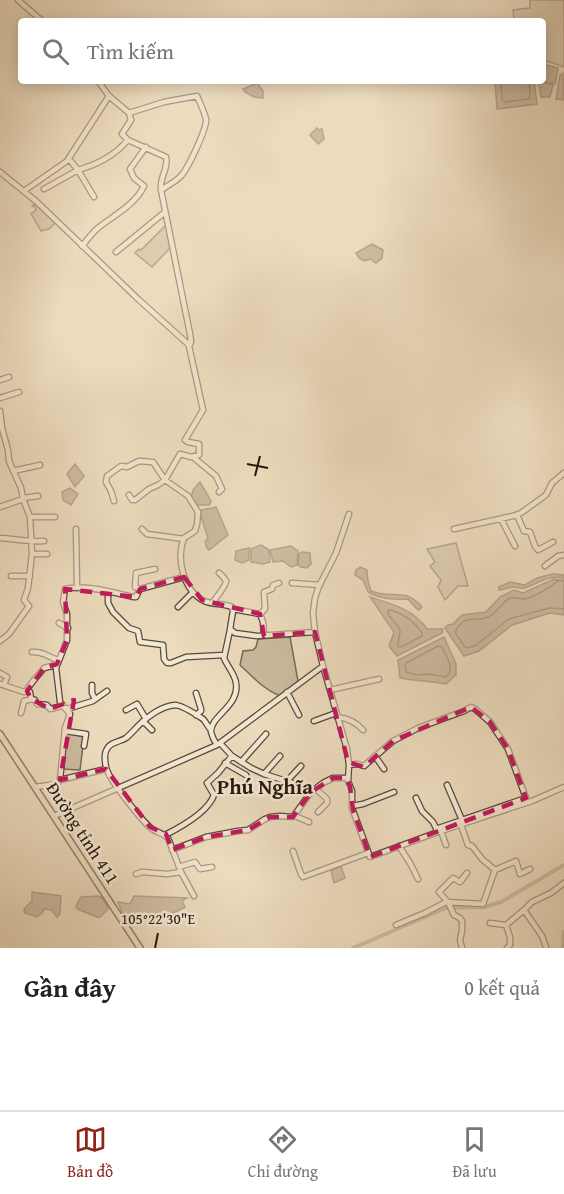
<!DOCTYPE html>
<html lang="vi">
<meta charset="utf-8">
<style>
:root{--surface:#fff;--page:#f6f6f6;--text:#222;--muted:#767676;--line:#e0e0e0;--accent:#8f2418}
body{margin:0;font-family:"Gentium Book Plus",serif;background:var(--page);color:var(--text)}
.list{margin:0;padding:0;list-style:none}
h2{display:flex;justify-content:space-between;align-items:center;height:78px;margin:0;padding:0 24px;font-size:26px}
h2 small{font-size:20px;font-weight:400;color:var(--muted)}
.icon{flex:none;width:33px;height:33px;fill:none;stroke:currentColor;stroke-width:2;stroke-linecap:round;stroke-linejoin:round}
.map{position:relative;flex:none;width:564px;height:948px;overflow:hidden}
.search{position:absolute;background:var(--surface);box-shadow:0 3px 15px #0003;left:18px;right:18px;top:18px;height:66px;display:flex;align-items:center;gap:15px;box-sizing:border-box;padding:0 21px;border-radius:6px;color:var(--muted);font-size:22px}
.sheet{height:162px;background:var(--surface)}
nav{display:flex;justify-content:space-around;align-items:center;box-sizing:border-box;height:84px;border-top:2px solid var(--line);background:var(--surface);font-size:16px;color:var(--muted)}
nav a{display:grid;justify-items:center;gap:3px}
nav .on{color:var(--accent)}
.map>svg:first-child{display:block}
.green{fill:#cbba9f;stroke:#7a6856;stroke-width:1.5}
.water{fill:#a99882;stroke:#756454;stroke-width:1.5}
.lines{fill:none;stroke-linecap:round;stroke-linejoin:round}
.shore{stroke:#685848;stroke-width:1.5}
.canal{stroke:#a99882;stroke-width:4}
.minor-casing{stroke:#59483a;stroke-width:7}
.major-casing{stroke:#28170e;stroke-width:8}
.minor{stroke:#f3e8d4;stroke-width:4.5}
.major{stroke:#ecdbbd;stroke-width:5}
.marked{fill:none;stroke:#c2185b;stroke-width:4.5;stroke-dasharray:12 8;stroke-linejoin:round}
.ticks{fill:none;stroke:#28170e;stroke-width:2}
.labels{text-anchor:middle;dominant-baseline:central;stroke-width:5;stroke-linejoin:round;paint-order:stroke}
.street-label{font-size:18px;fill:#28170e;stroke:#f3e8d4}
.quarter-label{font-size:21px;font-weight:bold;fill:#28170e;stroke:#f3e8d4}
.ticks-label{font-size:15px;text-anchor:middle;fill:#28170e;stroke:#f3e8d4;stroke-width:5;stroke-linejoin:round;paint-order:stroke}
</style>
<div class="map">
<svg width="564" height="948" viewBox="0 0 564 948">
<rect width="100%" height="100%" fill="#ecdbbd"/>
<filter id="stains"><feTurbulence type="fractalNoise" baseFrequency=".00333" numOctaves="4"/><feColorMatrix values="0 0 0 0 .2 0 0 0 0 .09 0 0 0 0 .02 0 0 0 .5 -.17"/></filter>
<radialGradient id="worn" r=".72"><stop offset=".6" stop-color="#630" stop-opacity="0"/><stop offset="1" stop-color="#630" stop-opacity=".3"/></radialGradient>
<!-- green -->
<path class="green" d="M530,0H564V67L547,61L543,62V21H512L514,19L513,10L530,8Z
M37,203L56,222L49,229L41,231L31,214L36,210L35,207L32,206Z
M166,225L171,247L152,267L135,253L139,249L141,250Z
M456,543L468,586H458L445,600L438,587L441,580L430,566L435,562L427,549Z
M290,637L298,681L280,696C263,689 253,677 240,665L243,651L253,650L256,647L258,639Z
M66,733L84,737L80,770L62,769Z"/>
<!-- water -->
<path class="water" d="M543,64L558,68L555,84L538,81H543Z
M563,73L564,100L556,99L560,75Z
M495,81H534L537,104L497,109Z
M540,82L553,85L550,97H541L539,84Z
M257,83L263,91V98L254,97L245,92L243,89Z
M317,128L319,130L322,129L324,139L318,144L310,135Z
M372,244L383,250L382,258L376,263L370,259L364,261L359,258L356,253Z
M75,464L84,476L75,487L67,474Z
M200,482L210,499L211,502L209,505H197L191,498L193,490Z
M70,488L78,494L71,505L63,500L62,492Z
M216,507L228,535L209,550L207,548L205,542L208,538L200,513L202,510Z
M261,545L269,550L270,562L263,564L251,562V549Z
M291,546L298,551L297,565L291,567L283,561L273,562L270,550Z
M249,548V560L242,563L235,560L236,551Z
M302,552L310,553L311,564L307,568L301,567L298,565L299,554Z
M360,567L367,570L368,581L371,591C392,600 404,586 422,607L419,610L417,609L408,599C393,600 381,599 368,592L363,580L355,575L356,570Z
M553,574L564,575V578C548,575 541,582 527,587C521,590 519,587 513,587C509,587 504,590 499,590V587L510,582L525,585L537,578Z
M554,579L564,581V615L550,613L512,625L479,651L464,656L445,628L448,625L453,624L462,615L486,612L500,597L514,590L523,593Z
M370,597C392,604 413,609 427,629H443L442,633L397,656L389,646L394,632Z
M444,637L456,664V675L446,684C431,681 416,681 400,678L398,660Z
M341,866L345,878L334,883L331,871Z
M32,892L61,896L60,914L57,917L52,910L44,909L43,912L37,917L25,913L24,909L32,901Z
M98,896L101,897L108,907V909L100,917H97L77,909L76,906L81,897Z
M134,896L187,898L182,901L185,907C174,913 164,918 152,913L142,917L133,918L122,912L118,902L130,904Z"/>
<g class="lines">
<!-- shore -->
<path class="shore" d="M501,81L502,100L505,102L529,99L530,96L529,81
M564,580L557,581C552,587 532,598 524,599C517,599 516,596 510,598C501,603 497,613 488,617C474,624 467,611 455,632L465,647L468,648L476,645L509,619L549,608L564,609
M391,610C404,614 415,622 422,633V636L401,647H398C397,642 400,637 400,631C399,625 391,619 388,614V611Z
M438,646L442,647L450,664V672L446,677L429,674L417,675L406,672L405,665L406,663Z"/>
<!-- canal -->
<path class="canal" d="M353,948L446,908L485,907L501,902L564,865
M563,948L564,932"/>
<!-- minor casing -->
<g class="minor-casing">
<path id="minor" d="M18,0L42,21
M98,81L109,96L129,113L131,120L122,134L128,140L166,157C169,168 159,178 161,190L190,334L191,342L189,346L203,410L185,440L188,442L199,444V455L191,457L180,454L165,480L158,485L149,489L135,500H132L129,495
M129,113L164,102L197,96C200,103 204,111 206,119C207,129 188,168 181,176C175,182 167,186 161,190
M69,159L78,170C98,164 114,156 128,140
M0,172L37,202L138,299L188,344L189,346
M44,189L78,170L94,197
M24,191L67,161L109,96
M82,246C87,240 92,233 98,228C113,216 136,204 144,186L134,178L130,169L146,147
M116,252L165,212
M0,380L9,377
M0,398L19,392
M0,411L2,428L8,450L9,461L21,488L23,499
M193,457L216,476L222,489L219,492
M13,471L40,465
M23,498L38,496
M114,501L111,491L106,482L107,476L121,466L127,467L139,461L153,462L165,480L188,496L198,512L197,524L195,531L184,538C176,559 183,590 204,601C213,605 223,603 232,607L233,611L230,629L235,633L257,636L315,632
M0,507L23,499L30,517L32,554L28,588L24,600L29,606L9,634L0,641
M349,514L336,553L319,586L315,598L313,613L315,632L323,666L347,749L349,765L348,781L352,791V808L370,857L438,832L532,801L564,787
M517,515L524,531L530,532L535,546L538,550L553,542
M30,517H55
M501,519L515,546
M76,529L77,588
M142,529L147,534L184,539
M454,529L513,516L521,513L546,495L552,483L564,473
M0,538C16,539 28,542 44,541
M32,554H47
M545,566C549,562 554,560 558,556L564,555
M155,569L136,573L135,587L140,589L184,577
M11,576H30
M292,583L320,585
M108,592V603L113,612L129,628L138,631L140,642L163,645L164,659L167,663H171L186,657L224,655
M212,603C215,599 226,586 226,581C225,579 221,574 219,573
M178,607L193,592
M233,609L260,614L263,622L264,635
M260,614L265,609L264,592L272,589L273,585L279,583
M59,623L68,628
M32,652C44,651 47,657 58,660
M56,665L44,668C38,676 31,682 27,690L30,692L31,699L35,700L37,704L47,705L50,709L62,706
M0,673L7,677L4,685
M0,684L24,692L27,691
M92,685V693L95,699
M330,690L379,679
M287,692L299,715
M67,709L93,701L107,691
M126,710L137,704L146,719
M21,713L24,701L32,699
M196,715L201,711V709L196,693
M337,717C348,718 356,722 363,730
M143,721L152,730
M314,721L336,713
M65,731L86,734L84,746
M220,743L232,756L251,768L264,774L299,785L310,794
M217,745C215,742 212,736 211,732C210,716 240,706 236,683C235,674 227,666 224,658L230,630
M375,756L384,769
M241,762L266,734
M225,763L246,775
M349,765L357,764L364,766L393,741L418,728L464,711L471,707L475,709L490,722L508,749L526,798L436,829
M264,774L280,756
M60,780L106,769
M287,781L301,766
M447,785L462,820
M35,787L57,784L60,780L65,728L70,714L60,702L56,668L67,640V614L63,602L65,589C86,584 114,593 134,597H136L140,589
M316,789L327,799V803L318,812
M416,798L422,811L433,822L437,830
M352,806L363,804L394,792
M54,816L217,745L323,666
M295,816L309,822
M461,825L468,845L472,846L482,859L495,870
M441,831L446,845
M165,835C181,827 208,812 214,795L207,783L218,773L232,756
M399,846L410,863L418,879
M172,850L206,837L238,831L248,830L265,819L270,817L280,816L293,817L311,792L323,783L333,778H348
M293,851L301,874L303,877L368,853
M179,867L195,862L200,869L212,867
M136,874L142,872L167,874L181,872
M194,896L181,872L168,838C163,833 158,833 152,829C142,821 108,779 106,767C105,762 104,753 107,749C110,742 120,742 126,738C131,734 135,729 139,725C148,716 162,706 175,705C182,705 197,715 203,719C206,722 208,727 211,730
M524,910L542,936L546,947
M490,923L506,925
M396,925L425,913L446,902L483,904L495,870L516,861L520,874L530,869
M462,948L460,940L462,931V921L460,918L454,915L448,902L439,892L453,878L460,882L467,873
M507,948L510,945V937L506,925L524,910L532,902L551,893L564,883"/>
</g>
<!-- major casing -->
<g class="major-casing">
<path id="major" d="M0,734L140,948"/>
</g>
<!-- minor -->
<use href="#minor" class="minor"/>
<!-- major -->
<use href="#major" class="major"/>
</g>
<!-- marked area -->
<path d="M0 0H564V948H0ZM184,577L202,600L260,614L264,636L315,632L348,762L364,767L393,741L471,707L490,722L508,749L526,798L370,857L353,810L350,786L346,778H333L311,792L293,817H270L248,830L206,837L172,850L166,834L150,827L106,769L60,780L74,700L50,709L31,699L27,691L44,668L57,664L67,640L65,589L136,597L140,589Z" fill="#ecdbbd" fill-opacity=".55" fill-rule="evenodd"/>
<path class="marked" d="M184,577L202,600L260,614L264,636L315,632L348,762L364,767L393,741L471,707L490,722L508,749L526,798L370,857L353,810L350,786L346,778H333L311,792L293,817H270L248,830L206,837L172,850L166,834L150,827L106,769L60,780L74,700L50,709L31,699L27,691L44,668L57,664L67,640L65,589L136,597L140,589Z"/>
<!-- ticks -->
<path class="ticks" d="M247,464L268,468M255,476L260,456M155,948L158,933"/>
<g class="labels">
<!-- street labels -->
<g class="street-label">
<text transform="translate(83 833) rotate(57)">Đường tỉnh 411</text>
</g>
<!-- quarter labels -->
<g class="quarter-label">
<text x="265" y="786">Phú Nghĩa</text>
</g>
</g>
<g class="ticks-label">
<text x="158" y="924">105°22'30"E</text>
</g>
<rect width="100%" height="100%" filter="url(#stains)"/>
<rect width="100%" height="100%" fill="url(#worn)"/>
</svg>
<div class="search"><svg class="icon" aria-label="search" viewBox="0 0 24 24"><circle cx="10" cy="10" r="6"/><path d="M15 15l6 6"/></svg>Tìm kiếm</div>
</div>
<section class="sheet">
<h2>Gần đây<small>0 kết quả</small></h2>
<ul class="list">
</ul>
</section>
<nav>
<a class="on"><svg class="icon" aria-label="map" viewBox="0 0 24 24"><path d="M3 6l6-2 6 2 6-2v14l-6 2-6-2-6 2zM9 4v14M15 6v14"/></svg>Bản đồ</a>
<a><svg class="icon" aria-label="directions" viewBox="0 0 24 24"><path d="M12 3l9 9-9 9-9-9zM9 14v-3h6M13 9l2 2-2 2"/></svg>Chỉ đường</a>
<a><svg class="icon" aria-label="saved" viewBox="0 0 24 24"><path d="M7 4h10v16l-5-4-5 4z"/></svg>Đã lưu</a>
</nav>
